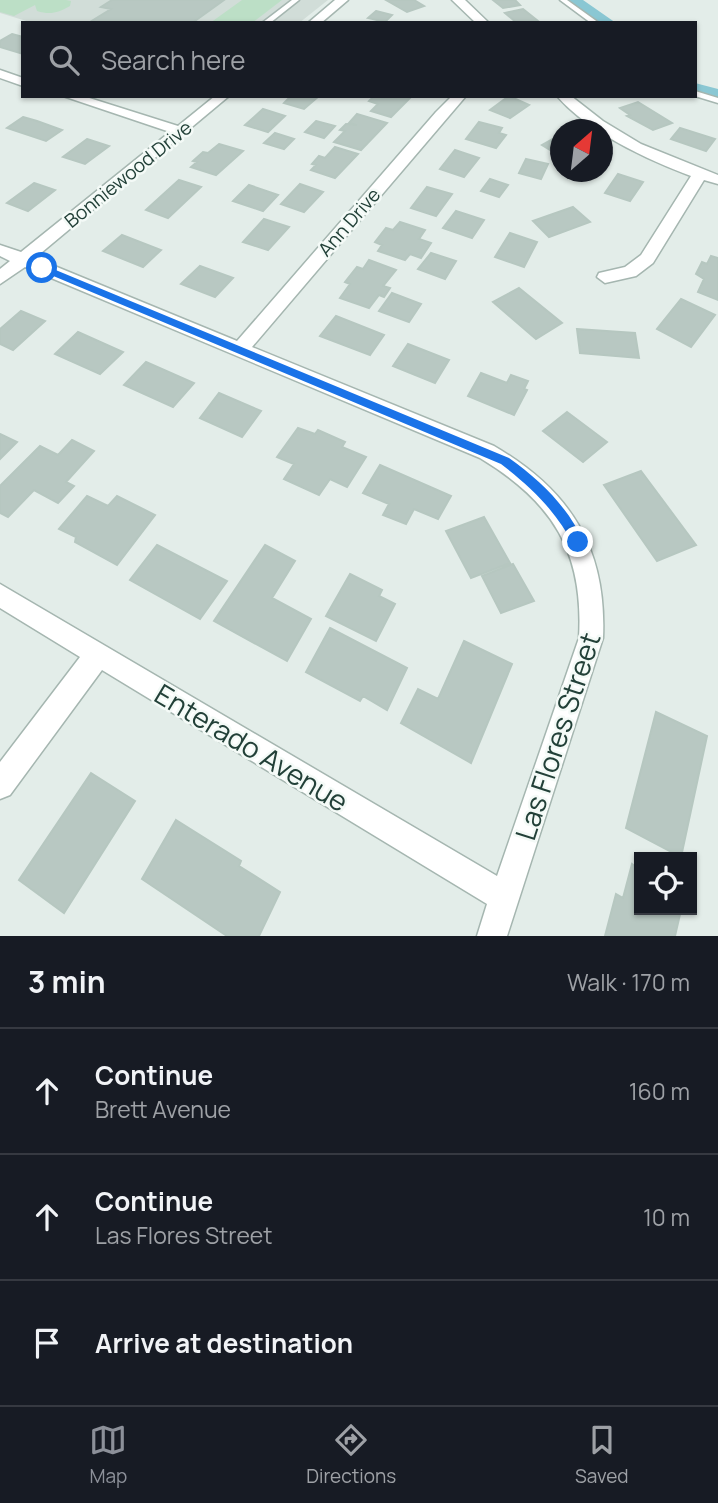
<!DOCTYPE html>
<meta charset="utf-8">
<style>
:root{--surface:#171b24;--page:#242831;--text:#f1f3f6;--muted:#9ea1a6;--line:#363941;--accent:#8c9099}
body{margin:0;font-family:Manrope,sans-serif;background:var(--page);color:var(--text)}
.controls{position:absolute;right:21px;bottom:21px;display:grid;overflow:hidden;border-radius:0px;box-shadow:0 2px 5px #0004}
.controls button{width:63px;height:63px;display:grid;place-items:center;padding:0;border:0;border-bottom:2px solid var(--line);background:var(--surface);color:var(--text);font:35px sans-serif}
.compass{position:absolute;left:550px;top:119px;width:63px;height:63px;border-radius:50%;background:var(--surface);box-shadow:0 2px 5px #0004;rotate:28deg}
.stop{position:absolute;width:21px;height:21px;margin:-16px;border:5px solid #1a73e8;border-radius:50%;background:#fff}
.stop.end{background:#1a73e8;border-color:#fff;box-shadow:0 2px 7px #0008}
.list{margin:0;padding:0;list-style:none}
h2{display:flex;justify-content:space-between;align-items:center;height:91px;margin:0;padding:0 28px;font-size:30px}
h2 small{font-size:23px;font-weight:400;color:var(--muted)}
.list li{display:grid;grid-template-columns:46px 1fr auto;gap:21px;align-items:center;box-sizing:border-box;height:126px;padding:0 28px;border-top:2px solid var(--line)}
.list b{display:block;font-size:26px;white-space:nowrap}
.list p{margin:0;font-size:23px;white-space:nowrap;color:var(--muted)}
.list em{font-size:23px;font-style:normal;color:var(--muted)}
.icon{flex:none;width:38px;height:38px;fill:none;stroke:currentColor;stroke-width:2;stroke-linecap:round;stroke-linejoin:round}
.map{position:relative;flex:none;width:718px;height:936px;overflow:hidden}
.search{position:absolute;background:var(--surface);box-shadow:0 2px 5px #0004;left:21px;right:21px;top:21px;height:77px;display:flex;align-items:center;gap:18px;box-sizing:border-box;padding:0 24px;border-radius:0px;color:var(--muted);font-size:26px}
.sheet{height:469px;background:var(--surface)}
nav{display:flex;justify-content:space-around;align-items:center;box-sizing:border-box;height:98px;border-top:2px solid var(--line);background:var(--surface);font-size:19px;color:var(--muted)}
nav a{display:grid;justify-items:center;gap:4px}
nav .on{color:var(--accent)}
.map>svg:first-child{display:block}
.built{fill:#d1ddd8}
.green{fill:#bcdfc6}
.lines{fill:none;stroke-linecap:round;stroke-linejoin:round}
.canal{fill:#8ac7d3;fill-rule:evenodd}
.building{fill:#b8c8c2;stroke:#b6c7c0;stroke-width:2}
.service-casing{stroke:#a5b6b0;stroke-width:3}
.minor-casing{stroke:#a5b6b0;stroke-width:3}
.service{fill:#fff;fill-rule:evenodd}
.minor{fill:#fff;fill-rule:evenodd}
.route{fill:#1a73e8}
.labels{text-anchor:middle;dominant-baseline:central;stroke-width:5;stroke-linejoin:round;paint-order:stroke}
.far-street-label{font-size:19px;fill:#224038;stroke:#f4faf7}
.near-street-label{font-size:28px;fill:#224038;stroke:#f4faf7}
</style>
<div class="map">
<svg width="718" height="936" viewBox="0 0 718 936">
<rect width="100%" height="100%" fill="#e3ede9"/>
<!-- built -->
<path class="built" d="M0,0H328L299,23H33L0,13Z"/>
<!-- green -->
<path class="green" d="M0,0H66L71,1L70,6C58,13 50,15 37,11L35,5L14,16L0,12Z
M242,0H282L252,23H210Z"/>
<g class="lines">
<!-- canal -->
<path class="canal" d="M564,0H583L616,23H596Z
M695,83L718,89V101L695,94Z"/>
</g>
<!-- building -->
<path class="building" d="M112,0H224L192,23L90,22L111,9L101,7Z
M386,0H414L424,6L407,12Z
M493,0H515L520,5L503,8Z
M523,9L538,21L517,23L505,13Z
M376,11L392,15L385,22L368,18Z
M12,34L23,37V54L0,47V41Z
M291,96H319L304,109L284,103Z
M374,96L383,98L412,96L391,117L371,111L378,104L369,101Z
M509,96L529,105L510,118L490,110Z
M638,102L672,123L653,130L627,116L630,115L620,108Z
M263,109L285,116L268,132L245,125Z
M357,114L387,123L361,150L334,142L345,131L340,130L346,124L357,125L349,123Z
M23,117L37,121L62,130L46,141L7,128Z
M316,121L335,126L324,138L305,132Z
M479,122L502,128L499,133L506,135L496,148L466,139Z
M680,128L715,139L706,151L671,139Z
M275,133L294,139L284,149L264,143Z
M558,136L560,138V156L542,145Z
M87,139L109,146L85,164L63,157Z
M219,144L243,151L216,175L191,167L197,162L193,161L203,152L208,153Z
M335,147L358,154L335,178L311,170L316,165L312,164L319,156L325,158Z
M455,150L479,158L464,177L440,169Z
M526,159L548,164L541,179L519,173Z
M618,174L643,182L630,201L605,193Z
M490,179L508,185L499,197L481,191Z
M179,180L201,187L168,218L146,210Z
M34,183L55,190L28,211L7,203Z
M300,184L323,192L304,212L281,204Z
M249,185L278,195L263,211L233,201Z
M427,187L452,194L436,216L411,208Z
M573,207L590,222L549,237L533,221Z
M456,211L484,220L472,238L443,228Z
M264,219L289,227L268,250L243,242Z
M400,222L425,230L419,239L431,243L421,258L410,254L405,260L378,251L382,245L375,242L386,228L393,230Z
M510,233L537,242L524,267L495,257Z
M122,235L161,250L143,267L103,251Z
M431,253L456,261L445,279L418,269Z
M711,256L718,258V300L698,292L704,279L696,274L702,262L707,264Z
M369,260L396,270L383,286L390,288L384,297L379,295L369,308L340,298L350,284L345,282L357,267L363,269Z
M200,266L233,278L215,297L181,284Z
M519,288L562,323L536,339L493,302Z
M392,293L421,304L409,322L379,311Z
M681,299L715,315L691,347L657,329Z
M21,311L45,321L13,350L0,344V329Z
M336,316L384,335L370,355L320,336Z
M577,329L635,333L639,358L580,353Z
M78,332L123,352L100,374L55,354Z
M408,344L449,360L435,383L393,366Z
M146,362L194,383L173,407L124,385Z
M481,373L507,383L511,375L528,381L524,389L527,390L514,415L468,396Z
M219,393L261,411L242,437L200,418Z
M567,412L607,442L583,462L543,431Z
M298,428L315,434L318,430L345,442L342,447L366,457L347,487L330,479L319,495L284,479L294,464L277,457Z
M0,434L17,442L0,459Z
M72,440L94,451L66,482L74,486L58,503L34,490L8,517L0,513V486L40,446L58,455Z
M380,465L451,496L438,519L414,509L406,524L383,515L389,504L363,493Z
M641,471L696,545L657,561L604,485Z
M87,496L108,506L117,496L155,515L117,565L75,542L76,537L59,529Z
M484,517L510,563L471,578L446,531Z
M157,545L227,581L200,619L130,580Z
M265,545L295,561L272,598L311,619L287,661L214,621Z
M513,564L534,601L501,613L482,576Z
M350,574L382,590L379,596L395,604L376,641L326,616Z
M330,628L407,668L387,710L363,696L360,701L306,672Z
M464,641L512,664L471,763L401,723L418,689L438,699Z
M656,712L707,736L681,857L626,828Z
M91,773L135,801L64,913L19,880Z
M176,820L241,861L239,866L280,892L259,936H227L142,879Z
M632,864L639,869V910H681L675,936H605L616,894L623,898Z"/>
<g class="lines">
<!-- service casing -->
<g class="service-casing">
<path id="service" d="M292,0H299L270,23H262Z
M560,0H567L599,23H591Z
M695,91L718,98V103L695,96Z"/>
</g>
<!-- minor casing -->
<g class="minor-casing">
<path id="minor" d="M335,0H348L321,23H308Z
M452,0H465L489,23H476Z
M0,70L23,78V86L0,78Z
M63,96H83L178,126L215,96H229L35,258L237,341L436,112L452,96H466L252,347L494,446C571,491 607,549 603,638L507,936H477L487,904L102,670L10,795L0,799V762L80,657L0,608V584L497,876L579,638C584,552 553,502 480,458L25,267L0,284V269L10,261L0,256V245L21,252L170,132Z
M557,96H571L603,121L641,144L718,175V184L704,180L653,263L636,276L605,283L597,277L599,273L625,267L641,255L691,176C646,159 588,132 557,96Z"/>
</g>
<!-- service -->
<use href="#service" class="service"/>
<!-- minor -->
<use href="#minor" class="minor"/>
</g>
<!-- route -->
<path class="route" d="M39,266H46L509,458C541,481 567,506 584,542L582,546H574C556,511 532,488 501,464L39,270Z"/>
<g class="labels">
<!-- far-street labels -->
<g class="far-street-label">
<text transform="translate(128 174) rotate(-39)">Bonniewood Drive</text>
<text transform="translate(349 222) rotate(-49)">Ann Drive</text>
</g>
<!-- near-street labels -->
<g class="near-street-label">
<text transform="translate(557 736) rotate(-72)">Las Flores Street</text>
<text transform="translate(252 747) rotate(31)">Enterado Avenue</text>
</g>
</g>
</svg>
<div class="controls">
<button><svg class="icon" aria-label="locate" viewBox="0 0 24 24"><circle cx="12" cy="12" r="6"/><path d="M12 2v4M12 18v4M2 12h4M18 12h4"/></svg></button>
</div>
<svg class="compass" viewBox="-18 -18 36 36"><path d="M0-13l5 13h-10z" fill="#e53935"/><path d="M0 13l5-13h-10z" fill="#9ea1a6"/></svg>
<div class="stop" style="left:42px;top:268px"></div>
<div class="stop end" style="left:578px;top:542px"></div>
<div class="search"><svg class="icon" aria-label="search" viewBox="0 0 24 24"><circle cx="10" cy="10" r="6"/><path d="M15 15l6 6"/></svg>Search here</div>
</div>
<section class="sheet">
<h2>3 min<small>Walk · 170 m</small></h2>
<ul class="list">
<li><svg class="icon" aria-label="ahead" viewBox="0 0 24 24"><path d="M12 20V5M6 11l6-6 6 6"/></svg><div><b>Continue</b><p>Brett Avenue</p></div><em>160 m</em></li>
<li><svg class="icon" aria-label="ahead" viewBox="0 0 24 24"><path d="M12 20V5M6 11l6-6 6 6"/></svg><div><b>Continue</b><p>Las Flores Street</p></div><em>10 m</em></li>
<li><svg class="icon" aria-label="arrive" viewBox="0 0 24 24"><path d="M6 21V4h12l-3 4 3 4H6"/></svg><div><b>Arrive at destination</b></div></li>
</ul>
</section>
<nav>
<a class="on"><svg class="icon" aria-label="map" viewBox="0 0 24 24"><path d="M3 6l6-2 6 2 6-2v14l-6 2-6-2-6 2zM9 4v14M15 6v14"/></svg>Map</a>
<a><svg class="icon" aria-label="directions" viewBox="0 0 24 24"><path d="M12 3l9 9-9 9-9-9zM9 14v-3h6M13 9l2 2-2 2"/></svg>Directions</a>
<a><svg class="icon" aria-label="saved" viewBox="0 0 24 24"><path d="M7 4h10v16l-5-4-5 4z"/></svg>Saved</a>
</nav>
